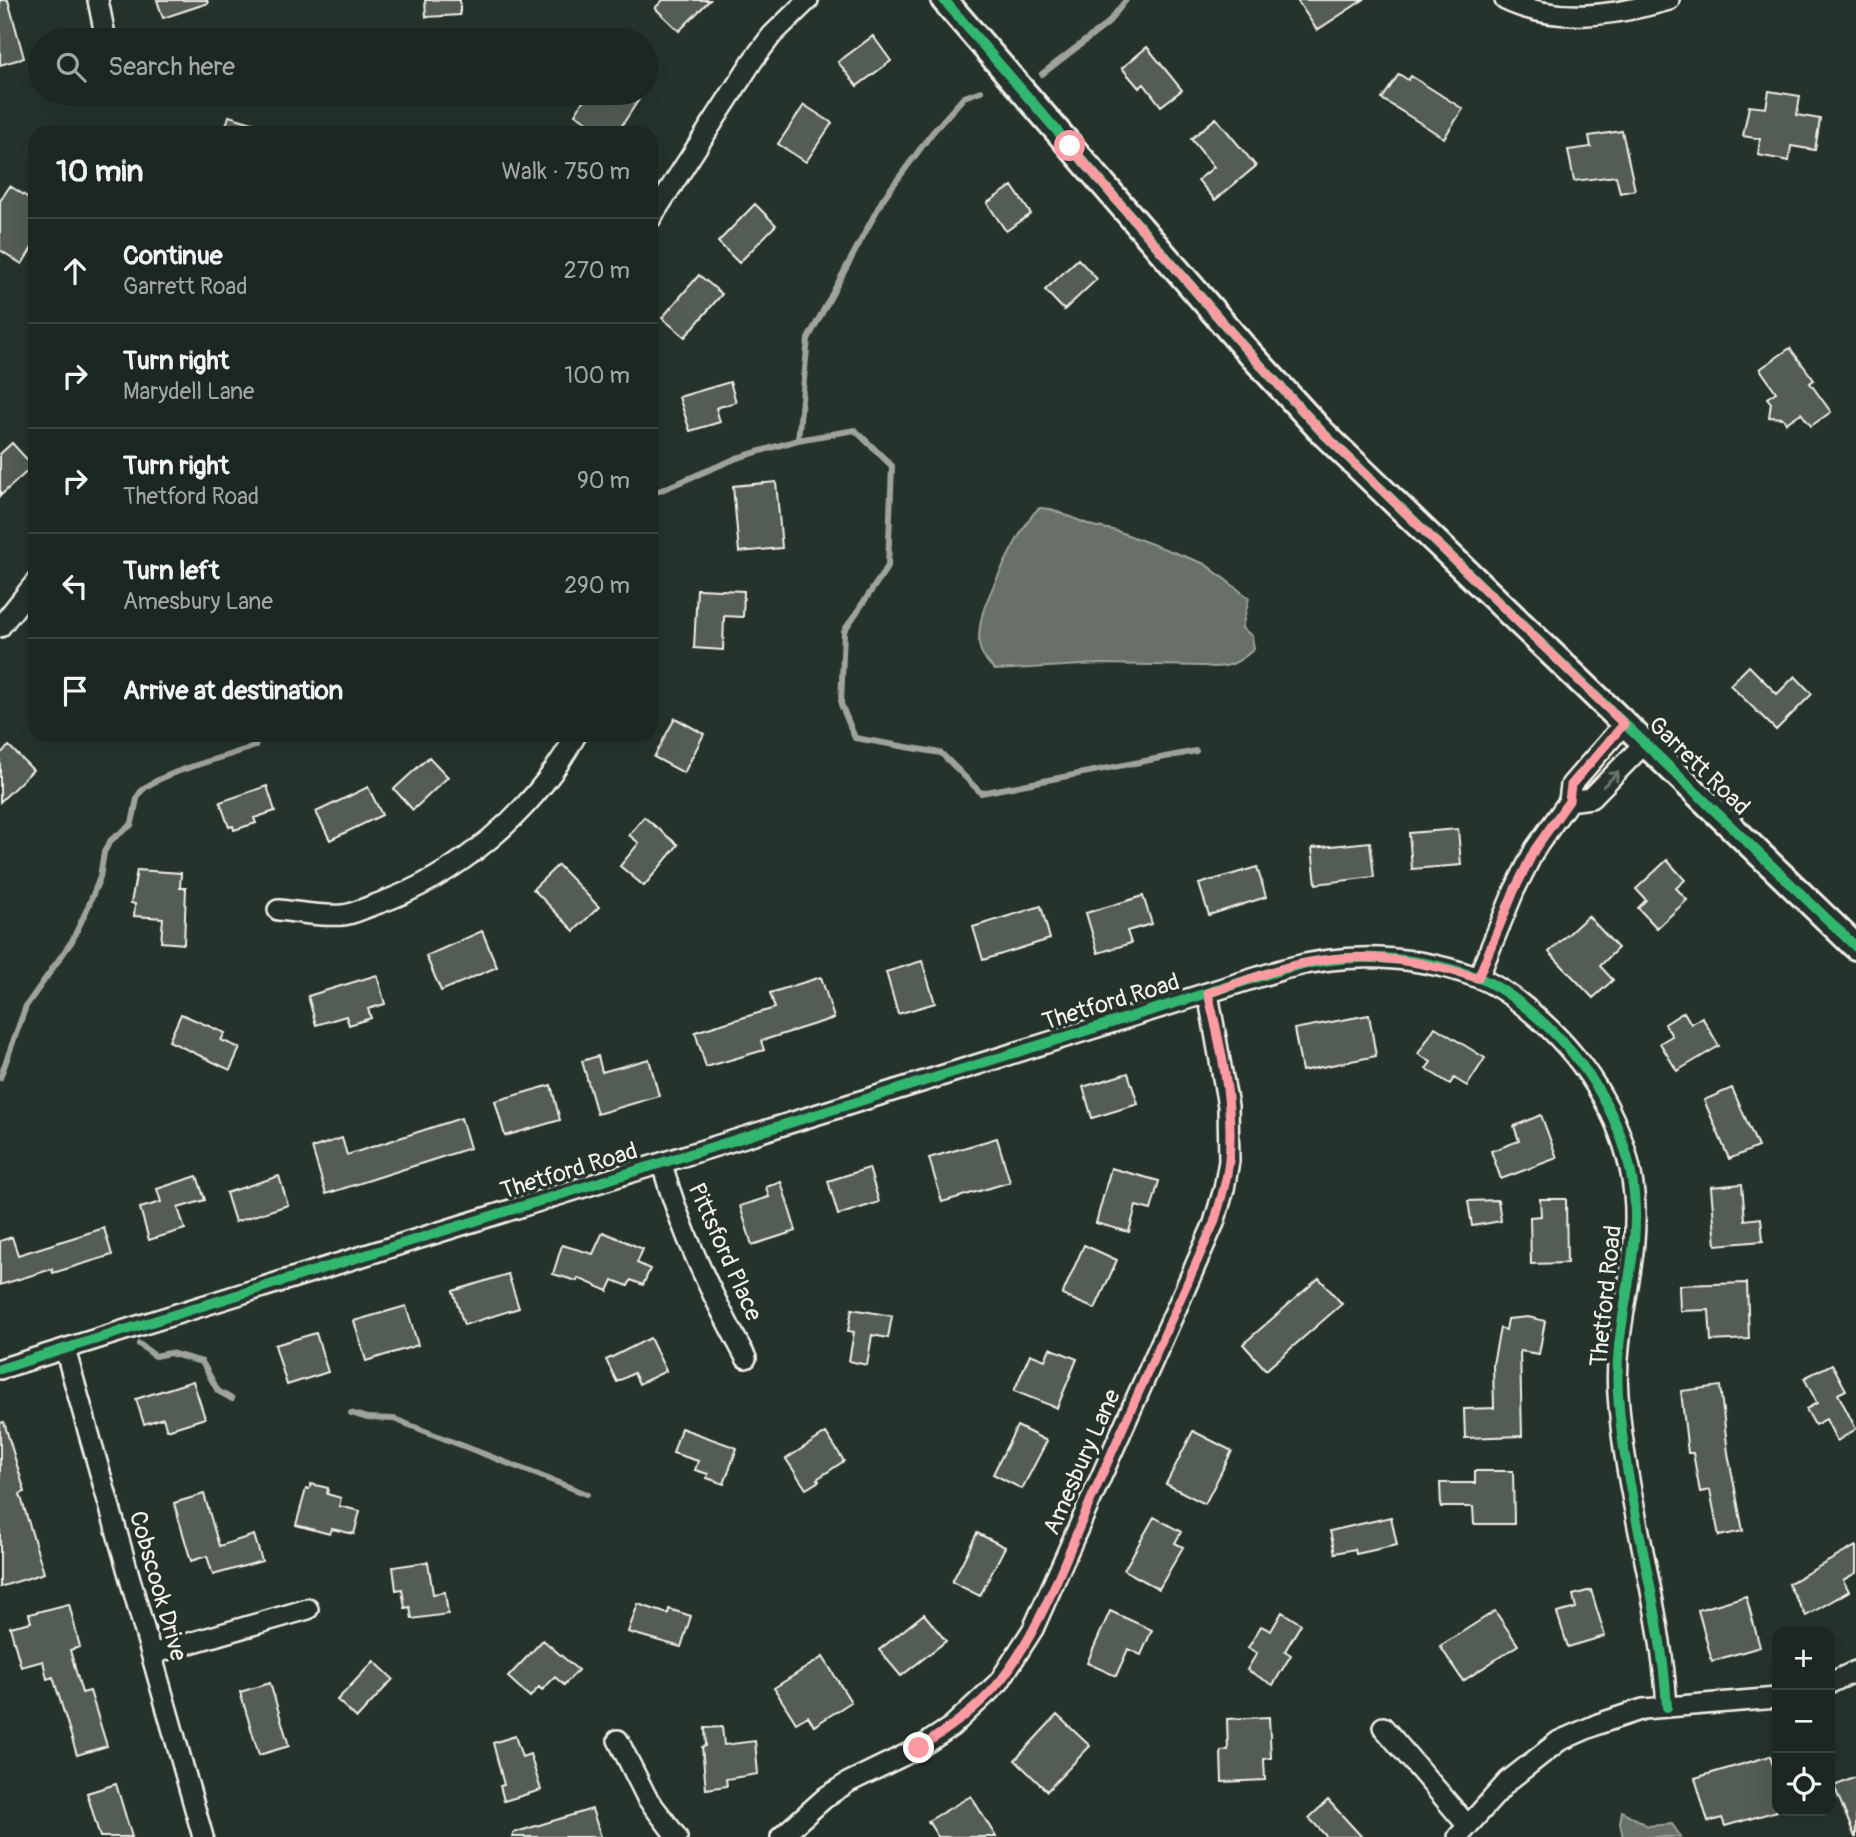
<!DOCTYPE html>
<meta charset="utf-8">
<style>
:root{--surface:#1c2622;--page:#29322f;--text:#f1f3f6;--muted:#a0a5a5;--line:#3a4340}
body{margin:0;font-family:Pangolin,sans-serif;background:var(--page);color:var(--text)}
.controls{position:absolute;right:21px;bottom:21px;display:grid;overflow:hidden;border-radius:14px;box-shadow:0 7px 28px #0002}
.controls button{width:63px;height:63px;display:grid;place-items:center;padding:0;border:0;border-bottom:2px solid var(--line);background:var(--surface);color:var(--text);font:35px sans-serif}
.stop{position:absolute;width:21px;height:21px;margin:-16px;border:5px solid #ff9aa2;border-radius:50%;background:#fff}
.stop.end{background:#ff9aa2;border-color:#fff;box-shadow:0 2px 7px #0008}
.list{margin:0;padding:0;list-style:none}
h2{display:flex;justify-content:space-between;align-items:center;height:91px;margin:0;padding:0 28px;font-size:30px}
h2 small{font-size:23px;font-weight:400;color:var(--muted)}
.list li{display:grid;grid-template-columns:46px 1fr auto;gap:21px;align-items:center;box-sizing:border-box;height:105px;padding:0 28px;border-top:2px solid var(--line)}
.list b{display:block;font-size:26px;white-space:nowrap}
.list p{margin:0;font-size:23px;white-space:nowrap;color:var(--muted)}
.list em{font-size:23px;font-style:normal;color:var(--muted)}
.icon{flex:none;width:38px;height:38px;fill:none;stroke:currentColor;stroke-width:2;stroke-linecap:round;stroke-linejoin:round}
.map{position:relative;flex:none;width:1856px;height:1837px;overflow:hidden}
.search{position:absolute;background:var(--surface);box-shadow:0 7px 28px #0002;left:28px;top:28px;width:630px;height:77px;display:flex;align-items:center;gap:18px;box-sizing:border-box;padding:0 24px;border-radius:38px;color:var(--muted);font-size:26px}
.panel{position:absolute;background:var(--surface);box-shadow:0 7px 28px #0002;left:28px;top:126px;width:630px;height:616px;border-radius:21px}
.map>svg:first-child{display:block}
.water{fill:#676f68;stroke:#9fa39b;stroke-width:2}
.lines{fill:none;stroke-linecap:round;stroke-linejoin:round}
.stream{stroke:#9fa39b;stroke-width:6}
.building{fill:#525c55;stroke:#f4f1e8;stroke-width:2}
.minor-casing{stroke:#f4f1e8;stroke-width:24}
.tertiary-casing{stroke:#f4f1e8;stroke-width:30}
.minor{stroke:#26332d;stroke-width:19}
.tertiary{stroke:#26332d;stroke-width:24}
.cycleway-casing{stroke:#26332d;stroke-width:15}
.cycleway{stroke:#33b770;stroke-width:10}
.oneway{stroke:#6e766e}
.route{stroke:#ff9aa2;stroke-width:9}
.labels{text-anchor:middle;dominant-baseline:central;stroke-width:7;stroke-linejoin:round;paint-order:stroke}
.street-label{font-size:24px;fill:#f4f1e8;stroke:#26332d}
</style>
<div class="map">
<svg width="1856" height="1837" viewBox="0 0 1856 1837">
<rect width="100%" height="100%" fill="#26332d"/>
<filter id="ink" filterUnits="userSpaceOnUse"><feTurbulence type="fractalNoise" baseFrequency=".0143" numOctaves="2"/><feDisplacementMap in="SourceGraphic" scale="14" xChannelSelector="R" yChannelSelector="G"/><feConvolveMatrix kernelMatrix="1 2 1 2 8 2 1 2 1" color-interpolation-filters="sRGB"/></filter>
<g filter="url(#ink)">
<!-- water -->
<path class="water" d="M1040,508L1050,509L1093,526L1117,531L1205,564L1249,598L1242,628L1252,636L1254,649C1239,663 1225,670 1205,666L1100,664L995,670C987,662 980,654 979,643C979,634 980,624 982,616C986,598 1027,513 1040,508Z
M1622,1811L1648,1826L1672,1824L1681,1837H1623L1620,1823Z"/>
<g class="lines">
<!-- stream -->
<path class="stream" d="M1042,74L1107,24L1126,0
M798,440L808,339L883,199L932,133L964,97L981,91
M659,491L737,458L798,440L855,430L892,466L888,566L844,631L841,704L855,738L941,753L981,793L1196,751
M0,1078L26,1006L72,941L88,907L100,877L104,852L111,840L131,825C135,816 135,801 139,794C151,774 232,756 255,746L259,735
M139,1344L155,1356L170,1353L202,1362L218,1391L232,1399
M351,1413L367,1418L394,1419L587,1494"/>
</g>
<!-- building -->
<path class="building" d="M0,0H8L24,58L0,65Z
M157,0H207L208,3L163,18Z
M425,0H460V15L426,17Z
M663,0H710L679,31L655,8Z
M1297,0H1363L1317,30Z
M873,36L891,61L857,86L838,62Z
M1147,47L1182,90L1161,106L1144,84L1139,88L1122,68Z
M1399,74L1408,80L1411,76L1463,109L1444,138L1382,99Z
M1769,91L1800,96L1797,115L1820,119L1815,150L1791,146L1789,161L1758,155L1760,139L1743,136L1749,106L1766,108Z
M588,93L602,101L607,93H643L617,133H605L575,114Z
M804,105L832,123L806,162L778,144Z
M229,116L272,129L271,133H224Z
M1216,118L1256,166L1215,200L1198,180L1214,167L1191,139Z
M1622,131L1635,190L1620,193L1616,176L1574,181L1568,150L1591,147L1589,136Z
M10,186L35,202V243L22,264L0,250V201Z
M1012,186L1031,214L1006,231L987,203Z
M755,204L776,225L739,263L718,242Z
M1078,259L1097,279L1064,310L1045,290Z
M699,275L722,294L685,337L662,318Z
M1790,348L1814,380L1810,383L1831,412L1811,426L1801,413L1786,423L1783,418L1769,417L1771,403L1767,398L1776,392L1760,369Z
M730,382L736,402L716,408L720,422L690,431L679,397Z
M12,443L33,466L0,496V454Z
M776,482L782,548L739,552L733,486Z
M697,589L744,591L743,617L724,616L723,650L694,648Z
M1749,666L1777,694L1795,676L1812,694L1776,730L1730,685Z
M675,718L704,734L684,773L654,757Z
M9,746L33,770L0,802V754Z
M429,757L448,777L413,810L394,789Z
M267,786L275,811L254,818L256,823L234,830L233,826L229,827L220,802Z
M368,787L382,815L330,840L316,812Z
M644,817L678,845L644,886L620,866L639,843L629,835Z
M1458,829L1461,865L1412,869L1409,833Z
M1370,842L1374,877L1316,884L1312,848Z
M1667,860L1685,880L1676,888L1687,900L1657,928L1638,908L1646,900L1636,889Z
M558,865L599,907L574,931L533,889Z
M1257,867L1266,897L1209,915L1199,884Z
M137,870L181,873L180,888H186L184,944L161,942L163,918L134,916L135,904L131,903Z
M1143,896L1152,924L1127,931L1131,943L1098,953L1086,913Z
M1041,906L1050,939L983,960L973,927Z
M1588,916L1618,948L1600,966L1613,980L1593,998L1549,952Z
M482,931L497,967L441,991L426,956Z
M922,961L935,1003L898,1014L886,972Z
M377,975L385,1004L368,1009L371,1018L349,1025L346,1016L316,1025L308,996Z
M821,977L834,1018L761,1041L764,1050L706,1067L695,1032L775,1008L770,993Z
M1684,1012L1691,1024L1702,1017L1719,1046L1677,1071L1660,1043L1672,1036L1665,1024Z
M181,1014L225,1033L221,1040L240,1048L230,1070L169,1041Z
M1369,1015L1376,1056L1302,1071L1294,1029Z
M1435,1027L1485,1058L1467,1086L1454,1078L1450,1084L1426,1069L1431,1062L1418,1054Z
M598,1056L602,1072L649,1059L659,1096L597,1114L582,1061Z
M1128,1073L1138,1104L1092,1118L1083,1087Z
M551,1085L560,1120L505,1136L495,1101Z
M1732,1088L1758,1147L1729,1159L1704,1100Z
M1541,1115L1557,1158L1501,1179L1491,1151L1519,1141L1514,1126Z
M461,1118L470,1148L326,1194L312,1148L342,1138L347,1155Z
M997,1138L1010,1182L942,1202L929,1158Z
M869,1168L879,1202L838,1215L828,1181Z
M1111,1168L1159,1181L1151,1210L1136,1206L1129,1232L1096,1223Z
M197,1176L205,1200L178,1208L185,1229L149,1240L140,1208L161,1202L157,1189Z
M279,1176L288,1205L235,1222L226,1193Z
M781,1182L796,1231L752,1245L740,1206L769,1197L766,1187Z
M1742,1184L1745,1220L1761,1218L1763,1241L1716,1245L1711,1187Z
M1540,1199H1566L1567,1263L1531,1264L1530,1217L1541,1216Z
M1498,1200L1501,1221L1472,1226L1468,1201Z
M104,1228L112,1255L53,1273L52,1269L0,1285V1241L12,1237L18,1255Z
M603,1232L643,1249L637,1263L650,1269L643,1285L631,1280L628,1286L613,1280L608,1291L578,1278L577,1281L553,1274L562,1245L593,1254Z
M1084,1245L1117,1260L1095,1309L1062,1295Z
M508,1274L519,1308L464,1325L453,1291Z
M1319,1278L1342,1304L1266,1370L1243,1344Z
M1747,1283L1749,1339L1711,1341L1709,1310L1680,1311L1679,1285Z
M406,1306L418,1345L366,1361L354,1321Z
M852,1309L892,1316L888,1338L872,1335L867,1365L849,1361L854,1332L848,1331Z
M1528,1317L1545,1321L1539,1354L1520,1351L1522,1436L1465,1438L1464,1409L1494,1408L1493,1364L1500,1328L1506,1330L1508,1319Z
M316,1333L328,1372L287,1385L275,1345Z
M650,1338L666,1371L639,1384L634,1373L617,1382L606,1360Z
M1050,1348L1077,1359L1057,1408L1014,1391L1030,1354L1045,1360Z
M1832,1364L1846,1390L1838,1394L1856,1429L1837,1441L1826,1419L1815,1425L1806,1409L1817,1403L1804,1378Z
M193,1381L205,1418L167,1430L163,1418L144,1424L136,1399Z
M1720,1386L1728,1453L1743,1531L1719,1536L1710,1490L1700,1492L1693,1453H1688L1681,1391Z
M4,1422L25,1492L20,1494L44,1573L0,1587V1423Z
M1017,1426L1047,1441L1022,1489L993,1474Z
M681,1428L737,1448L724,1484L707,1478L708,1474L695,1470L698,1461L673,1453Z
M1193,1431L1232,1451L1205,1504L1166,1484Z
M826,1433L844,1461L817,1479L819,1481L806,1489L786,1459Z
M1475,1471H1513L1514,1524H1474L1473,1507H1441L1440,1483H1475Z
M311,1484L328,1488L327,1494L341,1498L339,1506L360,1511L354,1534L332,1529L330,1534L296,1525L306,1489H309Z
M204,1494L219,1546L254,1535L262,1561L213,1575L207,1556L191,1561L174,1503Z
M1154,1517L1181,1532L1175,1543L1183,1547L1159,1589L1124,1570Z
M1391,1517L1397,1545L1356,1554L1355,1549L1335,1553L1330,1531Z
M977,1533L1005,1547L980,1596L952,1582Z
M1856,1546V1573L1843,1580L1849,1591L1806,1616L1788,1584Z
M428,1562L433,1594L445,1592L448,1614L412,1619L410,1607L405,1608L402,1589L396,1590L393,1567Z
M1591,1590L1605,1636L1568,1647L1557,1613L1576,1608L1573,1595Z
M1746,1596L1760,1647L1712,1661L1698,1610Z
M69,1604L80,1647L70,1650L82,1693L90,1691L107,1746L77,1755L53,1677L47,1679L43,1661L21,1667L10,1627L31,1622L29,1614Z
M638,1604L668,1614L669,1609L691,1616L681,1647L628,1632Z
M1110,1611L1152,1630L1141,1655L1128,1649L1116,1676L1087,1663Z
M1495,1611L1518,1645L1463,1681L1440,1646Z
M1282,1612L1301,1624L1285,1651L1291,1655L1273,1685L1247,1670L1257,1653L1248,1648L1261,1626L1271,1631Z
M924,1614L946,1641L901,1676L879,1650Z
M543,1640L578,1670L564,1685L555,1677L542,1690L539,1687L530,1697L508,1677Z
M823,1657L851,1702L814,1726L808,1716L796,1723L774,1688Z
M374,1661L393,1679L357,1718L337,1700Z
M270,1683L289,1746L259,1755L240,1692Z
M1057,1715L1090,1746L1047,1791L1015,1760Z
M1269,1717L1271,1758L1264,1759L1265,1780L1222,1782L1221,1751L1228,1750L1227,1719Z
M722,1727L724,1745L755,1741L758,1774L726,1779L727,1786L706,1789L702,1747L706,1746L705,1728Z
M515,1736L522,1757L530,1754L541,1790L504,1801L500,1786L504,1785L493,1743Z
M1770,1756L1777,1779V1811L1725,1826L1722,1818L1708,1822L1695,1778Z
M1856,1777V1837H1855L1834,1786Z
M116,1784L132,1837H100L87,1793Z
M971,1796L996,1837H938L928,1821Z
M1328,1800L1362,1837H1327L1309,1818Z
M592,1809L601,1837H513V1833Z"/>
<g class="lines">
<!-- minor casing -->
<g class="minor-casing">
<path id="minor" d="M98,0L106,40
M1505,0C1557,25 1616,15 1669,0
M651,218L753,60L772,35L808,0
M0,627L35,583
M1569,801L1591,798L1645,743
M278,910C299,912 323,917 343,915C353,914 364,908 374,905C457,877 534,812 576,735
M1478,978L1514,891L1535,849L1569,801L1571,785L1624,724
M662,1164C681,1233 712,1295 746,1358
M65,1349L203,1837
M0,1369L1284,969C1348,952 1414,955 1476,977C1499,985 1520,1002 1538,1018C1589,1063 1627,1125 1634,1194C1641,1262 1613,1326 1618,1394C1625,1500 1661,1601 1667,1707
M152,1654L308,1609
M1830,1683L1856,1671
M1383,1727L1468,1826
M618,1740L647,1798L677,1837
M781,1837L827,1796L849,1782L919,1748L951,1727L999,1682L1033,1629L1185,1289L1214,1223L1224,1189L1229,1161L1228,1106L1208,993
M1458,1837L1508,1781L1559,1741L1598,1724L1643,1709L1777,1698"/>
</g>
<!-- tertiary casing -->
<g class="tertiary-casing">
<path id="tertiary" d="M944,0L1243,346L1322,432L1856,947"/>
</g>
<!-- minor -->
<use href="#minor" class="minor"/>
<!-- tertiary -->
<use href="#tertiary" class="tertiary"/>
<!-- cycleway casing -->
<g class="cycleway-casing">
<path id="cycleway" d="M944,0L1243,346L1322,432L1856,947
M0,1369L1284,969C1348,952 1414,955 1476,977C1499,985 1520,1002 1538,1018C1589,1063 1627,1125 1634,1194C1641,1262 1613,1326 1618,1394C1625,1500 1661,1601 1667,1707"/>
</g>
<!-- cycleway -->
<use href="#cycleway" class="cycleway"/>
</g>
<!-- one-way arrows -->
<defs><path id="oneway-shaft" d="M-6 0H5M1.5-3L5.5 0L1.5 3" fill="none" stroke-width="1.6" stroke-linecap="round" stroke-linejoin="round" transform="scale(1.75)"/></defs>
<use class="oneway" href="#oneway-shaft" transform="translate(1611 779) rotate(-44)"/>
</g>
<g class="lines" filter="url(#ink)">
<!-- route -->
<path class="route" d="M919,1748C948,1729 979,1708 1001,1680C1042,1628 1066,1556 1093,1495C1133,1404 1174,1314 1214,1223C1220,1203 1227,1182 1229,1160C1234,1105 1221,1046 1208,993C1244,982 1280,966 1317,961C1372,952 1426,962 1478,978L1514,891L1535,849L1569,801L1571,785L1624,724L1322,432L1243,346L1070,146"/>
</g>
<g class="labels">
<!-- street labels -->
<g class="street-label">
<text transform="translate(1699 766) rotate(44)">Garrett Road</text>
<text transform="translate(1111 1002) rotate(-17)">Thetford Road</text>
<text transform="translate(569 1171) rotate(-17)">Thetford Road</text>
<text transform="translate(725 1252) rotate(66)">Pittsford Place</text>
<text transform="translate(1606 1296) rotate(-84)">Thetford Road</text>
<text transform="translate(1082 1462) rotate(-66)">Amesbury Lane</text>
<text transform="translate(158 1586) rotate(74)">Cobscook Drive</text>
</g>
</g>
</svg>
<div class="controls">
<button>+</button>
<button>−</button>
<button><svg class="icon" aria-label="locate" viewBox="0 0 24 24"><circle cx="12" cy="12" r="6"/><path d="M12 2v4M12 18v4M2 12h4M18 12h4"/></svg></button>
</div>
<div class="stop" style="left:1070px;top:146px"></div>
<div class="stop end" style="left:919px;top:1748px"></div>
<div class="search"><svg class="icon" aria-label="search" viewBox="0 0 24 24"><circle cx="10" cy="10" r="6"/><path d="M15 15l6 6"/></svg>Search here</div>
<section class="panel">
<h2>10 min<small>Walk · 750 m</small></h2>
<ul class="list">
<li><svg class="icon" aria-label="ahead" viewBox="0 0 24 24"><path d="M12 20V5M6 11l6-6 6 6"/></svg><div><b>Continue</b><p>Garrett Road</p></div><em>270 m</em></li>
<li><svg class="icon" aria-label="right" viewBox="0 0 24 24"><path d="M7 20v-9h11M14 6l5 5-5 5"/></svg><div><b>Turn right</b><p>Marydell Lane</p></div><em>100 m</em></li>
<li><svg class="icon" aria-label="right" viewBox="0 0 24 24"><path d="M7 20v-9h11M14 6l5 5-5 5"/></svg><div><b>Turn right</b><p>Thetford Road</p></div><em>90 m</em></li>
<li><svg class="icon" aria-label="left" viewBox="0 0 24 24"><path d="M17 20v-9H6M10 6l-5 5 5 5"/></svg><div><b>Turn left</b><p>Amesbury Lane</p></div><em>290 m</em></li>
<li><svg class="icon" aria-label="arrive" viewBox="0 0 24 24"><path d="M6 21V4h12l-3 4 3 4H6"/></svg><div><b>Arrive at destination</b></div></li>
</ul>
</section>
</div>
